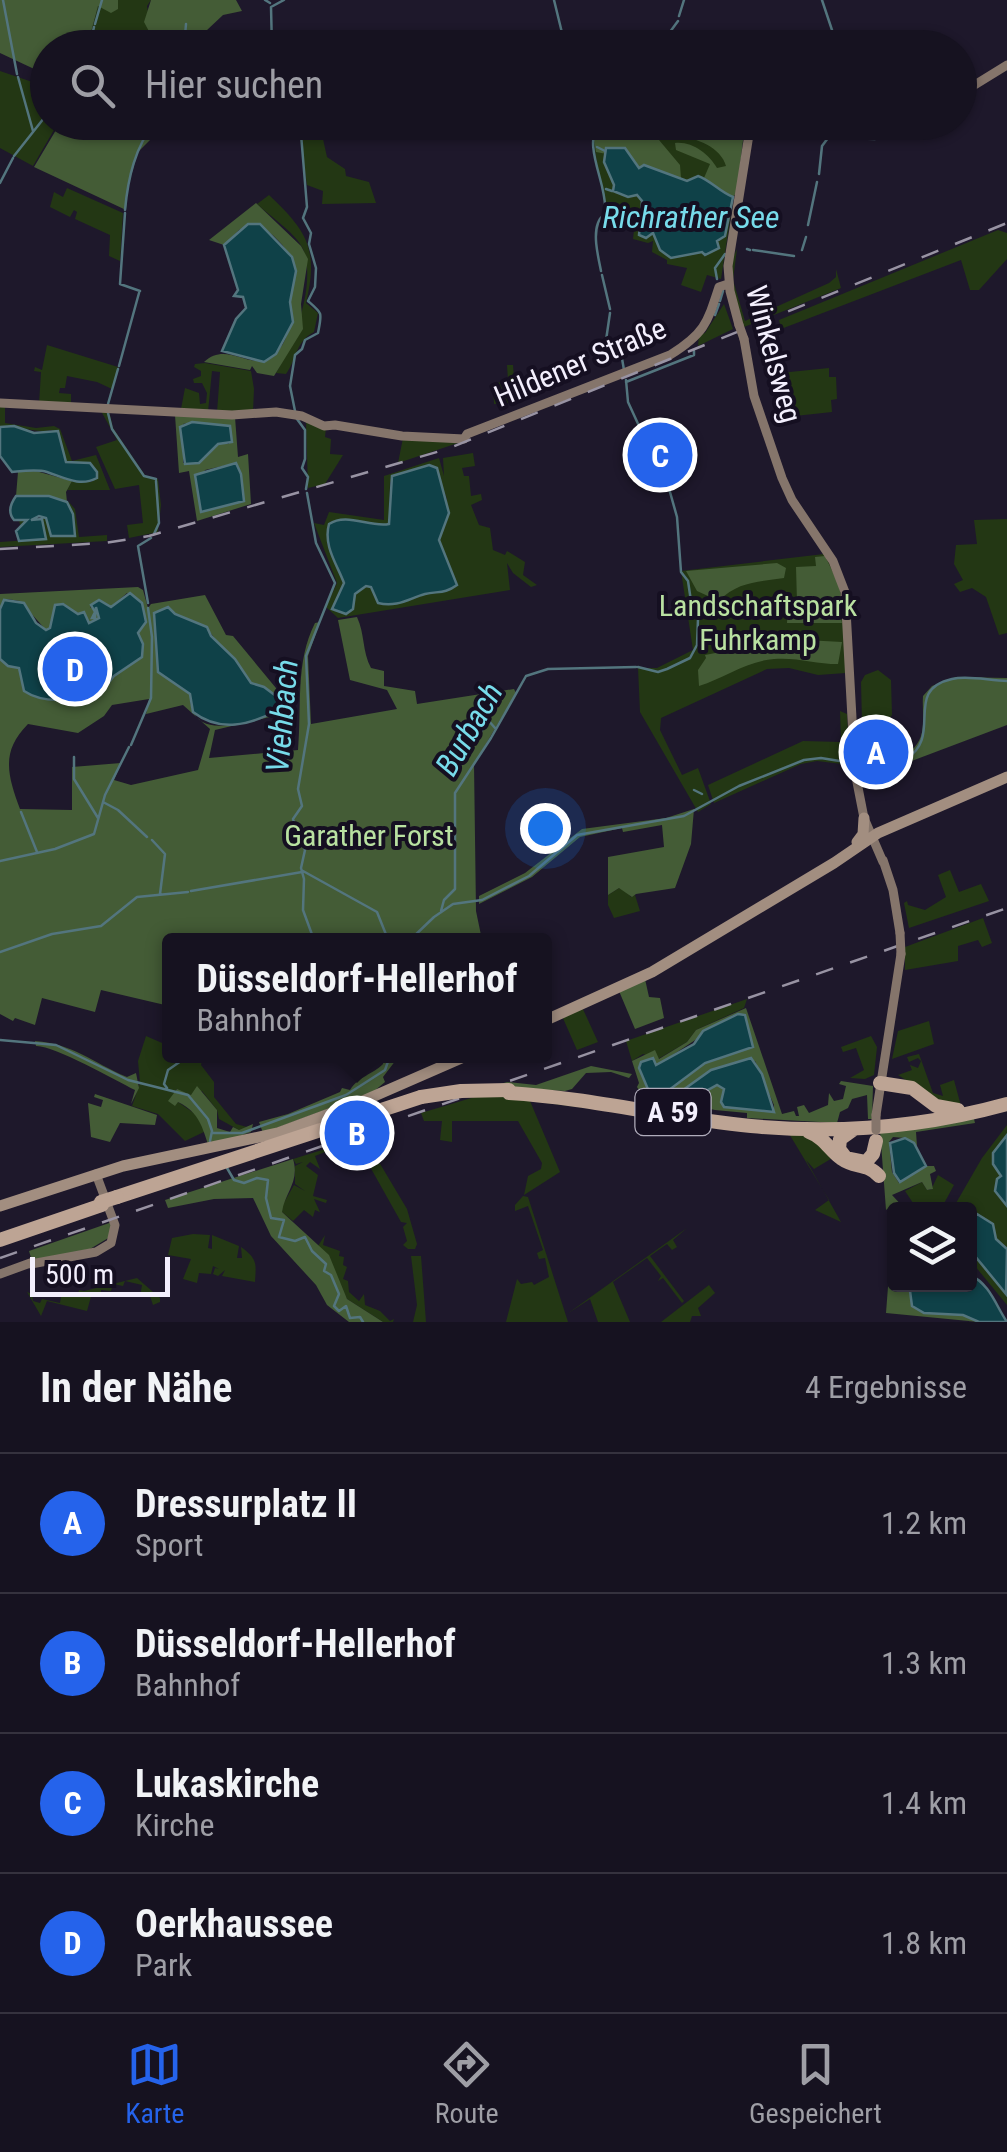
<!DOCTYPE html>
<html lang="de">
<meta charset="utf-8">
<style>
:root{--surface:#161220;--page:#1f1b29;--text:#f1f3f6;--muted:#9e9ea5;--line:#35323e;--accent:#2563eb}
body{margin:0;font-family:"Roboto Condensed",sans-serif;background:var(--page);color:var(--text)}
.controls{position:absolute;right:30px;bottom:30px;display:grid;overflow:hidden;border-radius:10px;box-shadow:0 2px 8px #0004}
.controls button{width:90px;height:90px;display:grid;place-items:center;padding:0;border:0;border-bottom:2px solid var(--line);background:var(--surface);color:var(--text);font:50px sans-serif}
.scale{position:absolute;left:30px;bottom:25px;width:140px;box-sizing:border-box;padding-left:10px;border:5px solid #f3effd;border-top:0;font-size:28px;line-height:35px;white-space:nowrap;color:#f3effd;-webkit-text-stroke:8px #150f21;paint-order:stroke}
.you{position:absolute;left:545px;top:828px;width:35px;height:35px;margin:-25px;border:8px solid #fff;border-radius:50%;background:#1a73e8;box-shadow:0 0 0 15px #1a73e833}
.badge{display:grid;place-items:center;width:65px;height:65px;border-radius:50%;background:var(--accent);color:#fff;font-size:32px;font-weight:700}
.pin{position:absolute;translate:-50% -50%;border:5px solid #fff;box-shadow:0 2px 10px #0006}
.popup{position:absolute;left:162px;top:933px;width:390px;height:130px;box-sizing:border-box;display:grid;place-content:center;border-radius:10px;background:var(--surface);filter:drop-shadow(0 2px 8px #0005);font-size:32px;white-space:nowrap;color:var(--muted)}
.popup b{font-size:38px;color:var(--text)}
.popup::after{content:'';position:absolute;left:50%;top:100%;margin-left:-20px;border:20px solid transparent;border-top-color:var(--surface)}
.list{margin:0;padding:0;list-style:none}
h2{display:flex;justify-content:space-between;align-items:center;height:130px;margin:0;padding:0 40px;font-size:42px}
h2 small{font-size:32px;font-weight:400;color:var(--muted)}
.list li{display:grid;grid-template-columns:65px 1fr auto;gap:30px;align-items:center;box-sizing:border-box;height:140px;padding:0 40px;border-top:2px solid var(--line)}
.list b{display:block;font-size:38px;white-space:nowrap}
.list p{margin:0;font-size:32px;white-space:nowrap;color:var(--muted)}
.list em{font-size:32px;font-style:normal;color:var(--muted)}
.icon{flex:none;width:55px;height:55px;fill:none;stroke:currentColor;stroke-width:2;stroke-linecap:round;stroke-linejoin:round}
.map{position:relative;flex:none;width:1007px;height:1322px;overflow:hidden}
.search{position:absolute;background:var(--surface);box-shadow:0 2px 8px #0004;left:30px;right:30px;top:30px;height:110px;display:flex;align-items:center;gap:25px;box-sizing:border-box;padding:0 35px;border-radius:55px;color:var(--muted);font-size:38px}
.sheet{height:690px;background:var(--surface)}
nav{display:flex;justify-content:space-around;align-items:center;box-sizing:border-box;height:140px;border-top:2px solid var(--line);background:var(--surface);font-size:28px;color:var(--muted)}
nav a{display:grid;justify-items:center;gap:5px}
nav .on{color:var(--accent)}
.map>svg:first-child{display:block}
.green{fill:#233714;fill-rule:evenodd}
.forest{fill:#445c36;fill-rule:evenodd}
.water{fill:#0f4148;stroke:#53757e;stroke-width:2.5}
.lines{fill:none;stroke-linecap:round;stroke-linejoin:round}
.stream{stroke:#53757e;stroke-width:2.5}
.secondary{stroke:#85756b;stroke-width:9}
.primary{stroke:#a28e80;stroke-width:11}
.motorway{stroke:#bda494;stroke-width:14}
.rail{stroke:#9893a3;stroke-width:2.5;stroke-dasharray:18 18;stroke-linecap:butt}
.secondary-bridge{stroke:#85756b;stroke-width:9}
.motorway-bridge{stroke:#bda494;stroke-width:14}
.labels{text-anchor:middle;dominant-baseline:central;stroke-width:8;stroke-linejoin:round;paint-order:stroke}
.shield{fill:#150f21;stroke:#b0acbb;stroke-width:2.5}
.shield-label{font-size:28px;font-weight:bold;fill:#f3effd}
.street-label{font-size:30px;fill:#f3effd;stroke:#150f21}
.park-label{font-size:30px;fill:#b9e1a1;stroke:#150f21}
.water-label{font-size:32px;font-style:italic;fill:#77dbea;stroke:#150f21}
</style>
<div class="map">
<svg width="1007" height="1322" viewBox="0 0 1007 1322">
<rect width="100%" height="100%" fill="#1e182b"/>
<!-- green -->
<path class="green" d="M118,0H151L147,6L152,37L140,47L87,48L98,5L118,9Z
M0,71L47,87L48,122L58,123L33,166L0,148Z
M303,123L323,139L327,157L345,169L346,176L369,182L376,203L322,204L323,191L307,185L298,125Z
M590,123H745L721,279L707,275L701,292L681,285L687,268L667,264V260L652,252L653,241L648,243L633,239L636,212L606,214ZM607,154L687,181L704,253L660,250L655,234L651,233L648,237L638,230L642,201L637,195L628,197L613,191L614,185L604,162Z
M67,188L123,213L120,261L109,256L110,235L75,219L77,212L74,210L70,217L50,207L54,192L63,197Z
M269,195C307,231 319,249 306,303L318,313L314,332C295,342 297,359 286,374L276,373C294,343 318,281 302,247C294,232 270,216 257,204Z
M998,230L1007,233V259L979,290H970L961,260L781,329L779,320Z
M737,249L733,280L745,321L829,283L836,277V269L841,288L744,327C737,303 724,272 737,249Z
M724,304L733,329L698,346L699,335L705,333Z
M47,345L118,367L112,389L97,382L67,376L65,388H60L59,393L71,394V405L39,404L41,372L34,371L35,367L42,370Z
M205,363L251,371L254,389L253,412H217L220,372L212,371L208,412L181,409L185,388L199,393L200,404L206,403L207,393L202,383H194L193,379L201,376V371L194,367L195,364Z
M507,365H513L514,378L529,377V380L521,381L523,402L494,404L493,384L508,380Z
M829,368V377H836L837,399L831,400L832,412L795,416L780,373Z
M0,405L5,407V423L36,428L54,426L60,429L72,461L96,455L110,490H67L72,481L92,482L85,462H66L52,430C33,434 18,424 0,427Z
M101,411H109L113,428L147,478L158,479L161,505L158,532L129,538L127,525L143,523L139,485L115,489L96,447L117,440Z
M306,422L326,428L325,437L331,439L330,454L343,455L325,484L308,488Z
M403,438L464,441L398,463Z
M473,453L475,466L462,468L464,476H469L471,496L481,494L482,500L471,505L479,525L490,528L493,550L505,555L507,551L525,562L523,575L537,585L531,587L513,573L507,563L510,590L338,618L326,607L337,583L314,523L324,525L329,512L384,520V476L439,458L444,476L443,458ZM435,466L447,499L439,540L456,586C445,594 438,590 426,594C410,598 398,605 380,605L371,587L365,586L356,592L341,614L333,609L344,583L327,544L330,522C349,515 370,528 389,524L390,482Z
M68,501L75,509L79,537L107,535V541L0,547V542L45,539L42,519L27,520L20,525L19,520L46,518L51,536H64L75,526Z
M1007,519V633L999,635L986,597L972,588L960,592L954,584L963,580L954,564L956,545L977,544L974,520Z
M824,554C848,591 845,631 846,673L818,675L789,668L767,669L661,718L660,730L682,775L698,768L711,804L698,812L640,712L638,668H657L693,650L681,571Z
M878,670L891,680L892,715L880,730L866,728L862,723L861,682L865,675Z
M840,711L847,714L850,765L817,761L801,764L714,803L708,785L803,741L841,742Z
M950,870L959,892L981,884L989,901L909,928L904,903L907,901L908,905L925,910L946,897L938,875Z
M619,888L625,890L631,897L635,895L640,911L614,918L608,905V895Z
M983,918L992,943L982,947L978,940L958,946V961L905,970V947Z
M747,999L744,1008L696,1030L687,1042L658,1059L643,1054L632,1061L626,1041Z
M582,1007L598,1042L577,1050L562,1016Z
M929,1021L934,1044L892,1059L898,1031Z
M146,1036L169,1046L170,1056H203L201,1065L214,1082V1097L236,1124L247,1127L239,1130L219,1119L217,1110L202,1091L191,1095L176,1089L178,1102L198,1116L206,1131L185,1141L158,1114L132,1106L140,1083L138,1061Z
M871,1036L877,1047L874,1075L865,1079L850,1078L864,1070L856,1048L843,1052L841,1047Z
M919,1054L933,1093L943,1096L940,1085L954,1080L961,1106C934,1101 922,1090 898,1075L912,1070L910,1065L918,1068L921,1061L918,1058L909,1062L907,1057Z
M512,1095L805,1132L834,1157L814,1169L806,1160L841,1222L815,1210L829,1200L788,1132L659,1118L657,1129L653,1128L654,1121L640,1115L530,1101L560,1172L524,1195L528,1176L541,1169L542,1163L518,1121H452V1142L440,1140L442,1121H424L421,1113L478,1096Z
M1007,1125V1305L970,1260V1210H952L982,1158Z
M361,1138L315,1156L320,1169L310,1162L306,1166L318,1175L313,1196L327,1200L326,1203L314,1199L320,1212L315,1210L313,1217L304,1210L293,1221L282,1212V1206L294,1185L305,1191L295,1184V1166L303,1162L296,1164L293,1159Z
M375,1161L379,1162L407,1209L417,1244L415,1249H408L403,1245L407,1241L403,1227L407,1223L401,1222L369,1165Z
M938,1175L954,1185L941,1209H910L913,1203L905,1191L922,1182L927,1190H931Z
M523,1196L528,1197L568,1322H506L517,1279L521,1284L532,1282L534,1285L549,1277L545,1258L539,1259L537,1253L543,1250L528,1206L515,1211V1205Z
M687,1228L673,1240L677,1247L672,1250L667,1244L650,1256L684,1301L682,1303L663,1278L658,1281L661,1276L647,1258L613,1282L630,1322H598L590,1299L567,1314Z
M193,1234L210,1235L208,1248L212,1249V1235L239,1246L237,1258H242L241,1247C258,1259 256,1264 255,1282L222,1276L225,1270L218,1276L213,1274L215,1268L219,1269L213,1266L211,1274L199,1273L197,1283L183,1279L191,1259L168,1255L172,1238Z
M325,1235L323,1245L340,1251L339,1256L344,1257L343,1265L347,1267L343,1279L348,1281L349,1292L359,1301L364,1294L365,1305L380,1311L390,1321L394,1319L393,1322H383L347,1299L318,1246Z
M411,1256H421L426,1322H413L417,1305Z
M137,1278L160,1298V1302L153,1305L150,1296L140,1297L142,1285L125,1281L123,1286L113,1284L111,1291L101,1290V1295L92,1293L87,1311L47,1301L41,1316L27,1292L32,1294L33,1301L40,1303L42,1299L60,1303L61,1297H77L79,1290L84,1291Z
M709,1285L715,1293L698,1308L701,1316H692L690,1322H661Z"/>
<!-- forest -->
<path class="forest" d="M0,0H118V9L111,13L98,6L87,47L48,48L47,75L0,53Z
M151,0H236L242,11L223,15L189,47H140L152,37L144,22Z
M645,122L654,126L672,123L667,132L695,135L719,128L728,134L730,129L728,126L696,123H745L737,192L733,197L717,191L704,178L710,164L676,150L675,143C692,141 709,154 717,168L726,166C720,143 679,130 659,140L680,165L681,178H676L644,165L640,168L625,148L611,147L607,154L596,152L591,123Z
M97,123H167L138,152L128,186L126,210L34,167L56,130L84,140Z
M256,203L301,246L308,259L301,304L303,329L274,376L257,373L252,366L250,370L204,362C228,339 253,375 275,354C288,342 292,321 291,305C290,295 295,285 295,274C295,253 271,230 254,223L239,230L224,245L209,240Z
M175,415L235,417L238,457L248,454L251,504L197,521L189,471L179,473ZM192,422L229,426V444H217L199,463H183V424ZM227,465L244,498L241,502L201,512L197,487L205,470Z
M32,470L72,481L66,492L67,502L49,496H16L18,472Z
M825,556L839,585L842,602H797L796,567L816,566L815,557Z
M777,563L786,568L784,578C760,582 738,581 719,601L697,591L686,571Z
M138,587L143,590L148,608L151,604L205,595L226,635L233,636L295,711L215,730L209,758L298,750C302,707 295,662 315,623L320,622L308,656L311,724L397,709L387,690L350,680L338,620L357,617C365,634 362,651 371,668L384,671V686L415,691L417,704L514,689L516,693L474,764L476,911L482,940H170L169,1002L165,1005L101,990L95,1012L42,998L35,1025L15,1018L13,1021L0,1014V659L19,668L24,691C51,709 91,699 113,678C123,667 134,665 143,652L138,633L145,624C141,609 144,599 127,593L111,607L96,602L90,607L96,611L97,607L99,618L89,623L81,614L55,604L50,628L46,630L20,601L7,599L0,609V594ZM168,607L174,614L207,627C208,631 247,680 252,684C257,689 272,693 280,699L281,707C261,716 204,743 192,709C190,704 191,699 190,693L158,672L155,624ZM149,699L146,714L183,705L210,729L198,770L131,785L114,780L121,763L72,767V810L20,809C8,776 0,752 28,724L78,733L104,716L112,705Z
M788,605L839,604L842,623H787Z
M758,635L767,652L775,650L769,638L842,642L838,664C816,664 796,657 774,659C747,661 724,678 699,686L698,670L706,658L705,655L752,646L754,636Z
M956,677L1007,678V725L901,765L859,769L858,761C881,761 912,762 921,736C925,724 922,708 923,696L932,686Z
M694,809L691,844L675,888L636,894L632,897L619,888L608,895V857L664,847L662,825L623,832L622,828L580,837L532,877L479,904V896L525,873L582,829L666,818Z
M645,979L649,997L660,998L664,1018L635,1029L619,991Z
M746,1008L782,1114L794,1111L796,1116H799L797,1107L804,1105L809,1113L828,1105L829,1093L834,1101L843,1099L846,1086L839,1084L841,1081L873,1086L872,1119H868L867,1095L852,1099L848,1108L840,1112L837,1123L747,1118V1113L715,1110L667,1099L660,1105L683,1111C662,1107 648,1107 637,1087L639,1083L632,1061L655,1050L659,1059L687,1042L696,1030ZM743,1014L753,1047L705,1063L665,1093L656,1097L650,1094L639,1065L655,1063L656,1066L733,1015ZM755,1061L774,1105V1112L724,1107V1089L717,1085L687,1099L684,1097L683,1090L711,1070Z
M35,1041C74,1044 91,1062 127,1077L136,1073L139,1088L131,1104L135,1090C115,1080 53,1045 36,1046Z
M384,1056H394L396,1060L383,1077L385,1082L373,1092L263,1133L259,1122L288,1114L340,1092L342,1088L350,1090C359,1076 372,1075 383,1064Z
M591,1066L632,1074L629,1078L611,1072L586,1073L572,1089L565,1091L491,1087L507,1082L536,1085Z
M197,1086L217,1110V1128L230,1132L233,1127L239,1130L253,1124L251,1132L209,1147C202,1127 200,1113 178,1102L175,1106L168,1101L177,1089L191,1095Z
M95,1094L157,1115L155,1125L120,1123L110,1142L91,1137L88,1103L101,1107L103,1100L94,1097Z
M973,1115L975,1123L916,1132L917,1146L905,1138L893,1137L889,1142L892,1172L899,1183L926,1166H934L936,1171L930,1174L933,1189L927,1190L922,1182L892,1195L905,1209L893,1204L886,1210L880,1130Z
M293,1159C300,1182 285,1192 282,1212L329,1255L347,1299L383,1322H349L327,1305L316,1285L271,1236L253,1198L214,1199L168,1208L165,1200Z
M112,1222L110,1237L90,1249L32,1261L29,1251Z
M891,1248H894V1284L926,1285L920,1290L910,1291V1300L924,1313L964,1315L979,1322L886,1313Z"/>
<!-- water -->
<path class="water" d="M606,148H625L639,168L644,165L687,181L698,176C710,180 720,192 733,197L725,236L717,241L719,248L705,255L702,252L671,258L660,250L653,233L646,238L639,235L642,201L637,195L628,197L613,191L614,185L604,162Z
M248,224H260L292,257L296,271L290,302L293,322L276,354L264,362L222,351L236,319L246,308L243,297L234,296L238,290L224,245Z
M192,422L230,426L232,442L218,444L199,463L185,464L180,427Z
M14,426L34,433L58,431L66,462L90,463L97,472V478C80,487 65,478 47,472C37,469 23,471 12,472L0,456V427Z
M236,463L241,474L244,501L201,512L195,475Z
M429,465L437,468L449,513L439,540L457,585C445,594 438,591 425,594C410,598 397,608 378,603L371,587L366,586L355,594L353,609L346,614L332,609L344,583C337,564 323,546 329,524C347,512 370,528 389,524L392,476Z
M16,496H49L67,502L73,514L75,536H51L46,518L39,516L31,520L42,519L46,539L19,541L16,531L27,520H14C7,512 11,503 16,496Z
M130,593L142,603L146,622L138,633L143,644L142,657L114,676L101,692C76,700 45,705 24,691L19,668L8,666L0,659V609L4,600L24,603L36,623L46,630L50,628L55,605L63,604L78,614L84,612L89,623L99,618L96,607L95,618H92L95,612L91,605L99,600L111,607Z
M168,607L175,614L207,627L211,636L235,659L251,683L264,687L280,699L278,710C250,725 220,733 193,712L190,694L158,672L154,613Z
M738,1014L745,1015L753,1047L705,1063L665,1093L656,1097L650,1094L639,1068L641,1062L653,1058L656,1065L694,1044L703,1031Z
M751,1058L762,1074L774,1112L724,1107L721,1102L724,1089L717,1085L697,1096L684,1097L683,1090L711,1070Z
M1007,1135V1206L995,1191L997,1179L1001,1176L993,1164V1153Z
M905,1138L914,1143L926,1166L900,1182L894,1173L890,1143Z
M977,1214L993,1224L996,1239L1007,1249L1006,1294L970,1250V1220Z
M970,1275C990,1284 996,1306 1007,1322H979L963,1315L924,1313L912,1306L910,1291L920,1290L926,1285L940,1288L946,1285L970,1284Z"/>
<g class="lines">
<!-- stream -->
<path class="stream" d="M3,0L17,74
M265,0L270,3
M554,0L564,41
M822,0L838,48
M679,16L684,0
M95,24L102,0
M565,44L566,47
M89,48L94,27
M184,48L186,24
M272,48L271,7L284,0
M667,48V36L678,21
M18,77L33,131
M292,122L301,134L307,207L303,218L311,233L309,244L316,268L315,287L308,301C323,314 322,312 318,333L305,340L302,349L295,355L290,386L295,411
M599,122C582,145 607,184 605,209C604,221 602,212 598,223C593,236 598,256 601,271
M846,138L875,139L876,134
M597,147L605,151
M14,156L48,113
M819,174L822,146L828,138L842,137
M0,183L13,158
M606,189L612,191
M125,210C128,178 135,147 155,122
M125,213L120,284L140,291
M808,225L817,182
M747,249L750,250
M753,250L794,256
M802,250L806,237
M602,275L610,309
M717,279L715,268L725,254
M720,301L723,291
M610,313L605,347H620L624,370
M715,315L719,304
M119,366L139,293
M626,380L628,402L645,439
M626,382L694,355V351
M108,404L118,369
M108,413L112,429L144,476L156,479
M297,419L305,430V459L302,468L308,477L306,489
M307,493L316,543L335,583L306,656L309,724L298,789L302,806L293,819L297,833L293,840L297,845L301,842L305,850L301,868L304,879L303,910L314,940
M154,534L159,523L156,481
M148,603L138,546L151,538
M638,667L658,672L667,669L690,658L697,645L698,619L692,608L688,581L681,572L677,517L668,485L648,444
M495,728L488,720L496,698
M131,745L151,698L152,637L148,608
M74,757V779L98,818
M461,762L488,721
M860,764C873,763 895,765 906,759C944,736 902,690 952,679C969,675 990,681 1007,681
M694,790L702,794
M103,802L118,810L147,837
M21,812L37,852
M152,840L165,854L160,894
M0,861L55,849L94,834L105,795L129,747
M303,871L377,912L387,937L385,940
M191,891L302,872
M441,911L444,900L455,889V793L491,738L526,676L548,669L636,667
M410,940L434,917L453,904L482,900L529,876L577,835L684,816L739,786L804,760L821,758L852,763
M0,952L52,934L101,926L137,897L188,892
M0,1040L56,1045L128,1080L188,1095L208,1119L212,1131L210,1141
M167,1088L164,1084L168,1070L181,1061L178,1056
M213,1133H242L346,1095L385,1070L390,1056
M227,1168L234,1180L244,1183L257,1178L268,1180L266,1198L271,1218L284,1220L279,1237L295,1241L305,1237L312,1251L326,1264L324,1271L331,1275L339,1294L334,1306L339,1311L346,1306L350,1318L360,1317L363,1322"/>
<!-- secondary -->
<path class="secondary" d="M960,94L1007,65
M786,122L862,131L907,122
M739,325L730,291L728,266L751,122
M744,339L754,396L782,478L792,500L833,561L845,592L855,772L864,818L883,862
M0,403L232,415L276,412L302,416L324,426L335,425L402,436L464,439L467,434L670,355C704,334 707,324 719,287L728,284
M883,860L893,890L900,933
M876,1115L901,954
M31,1264L96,1252L111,1243L115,1225L96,1174
M0,1274L33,1262"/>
<!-- primary -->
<path class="primary" d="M857,842L863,834L864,818
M544,1021L652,972L834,863L878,833L1007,777
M0,1206L123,1166L278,1133L356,1104L466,1056"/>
<!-- motorway -->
<path class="motorway" d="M880,1083L912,1088L936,1106L958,1110
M509,1093C590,1098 670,1118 751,1126C836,1134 924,1127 1007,1104
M854,1129L840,1139L839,1149L846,1158L866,1162L873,1154L876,1141
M809,1132C825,1138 829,1150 842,1159C854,1168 868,1163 879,1176
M117,1197L421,1097
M0,1240L102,1205"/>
<!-- rail -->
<path class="rail" d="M0,549L105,543L149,536L447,449L1007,223
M0,1258L1007,908"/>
<!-- secondary-bridge -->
<path class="secondary-bridge" d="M739,325L744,339
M900,933L901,954
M876,1130V1115"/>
<!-- motorway-bridge -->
<path class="motorway-bridge" d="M421,1097L461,1091L509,1090
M101,1202L117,1197"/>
</g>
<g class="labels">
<!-- shield labels -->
<rect class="shield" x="635.5" y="1089" width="75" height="46" rx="8"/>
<g class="shield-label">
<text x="673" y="1112">A 59</text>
</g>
<!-- street labels -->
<g class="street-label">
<text transform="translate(774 354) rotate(75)">Winkelsweg</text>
<text transform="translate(580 362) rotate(-23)">Hildener Straße</text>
</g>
<!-- park labels -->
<g class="park-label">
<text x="758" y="605">Landschaftspark<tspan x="758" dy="34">Fuhrkamp</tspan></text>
<text x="369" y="835">Garather Forst</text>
</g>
<!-- water labels -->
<g class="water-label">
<text x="691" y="217">Richrather See</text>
<text transform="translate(282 716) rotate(-85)">Viehbach</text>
<text transform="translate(469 729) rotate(-60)">Burbach</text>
</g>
</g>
</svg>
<div class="controls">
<button><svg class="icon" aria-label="layers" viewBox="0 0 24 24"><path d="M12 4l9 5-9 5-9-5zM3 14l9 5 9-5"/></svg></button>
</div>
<div class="scale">500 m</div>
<div class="you"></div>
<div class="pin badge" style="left:876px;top:752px">A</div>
<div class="pin badge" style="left:357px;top:1133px">B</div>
<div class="popup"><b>Düsseldorf-Hellerhof</b>Bahnhof</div>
<div class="pin badge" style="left:660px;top:455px">C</div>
<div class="pin badge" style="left:75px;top:669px">D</div>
<div class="search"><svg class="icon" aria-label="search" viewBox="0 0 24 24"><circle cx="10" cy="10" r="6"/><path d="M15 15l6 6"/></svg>Hier suchen</div>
</div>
<section class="sheet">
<h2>In der Nähe<small>4 Ergebnisse</small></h2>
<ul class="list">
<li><span class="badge">A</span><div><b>Dressurplatz II</b><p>Sport</p></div><em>1.2 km</em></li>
<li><span class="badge">B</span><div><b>Düsseldorf-Hellerhof</b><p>Bahnhof</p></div><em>1.3 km</em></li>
<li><span class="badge">C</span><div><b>Lukaskirche</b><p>Kirche</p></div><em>1.4 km</em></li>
<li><span class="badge">D</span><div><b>Oerkhaussee</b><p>Park</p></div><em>1.8 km</em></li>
</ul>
</section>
<nav>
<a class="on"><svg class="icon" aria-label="map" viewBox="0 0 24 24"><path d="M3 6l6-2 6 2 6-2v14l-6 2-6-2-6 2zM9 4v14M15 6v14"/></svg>Karte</a>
<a><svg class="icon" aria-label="directions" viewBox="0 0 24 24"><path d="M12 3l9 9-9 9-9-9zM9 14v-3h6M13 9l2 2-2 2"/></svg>Route</a>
<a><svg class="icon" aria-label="saved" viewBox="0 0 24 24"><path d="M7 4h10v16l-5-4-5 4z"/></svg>Gespeichert</a>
</nav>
